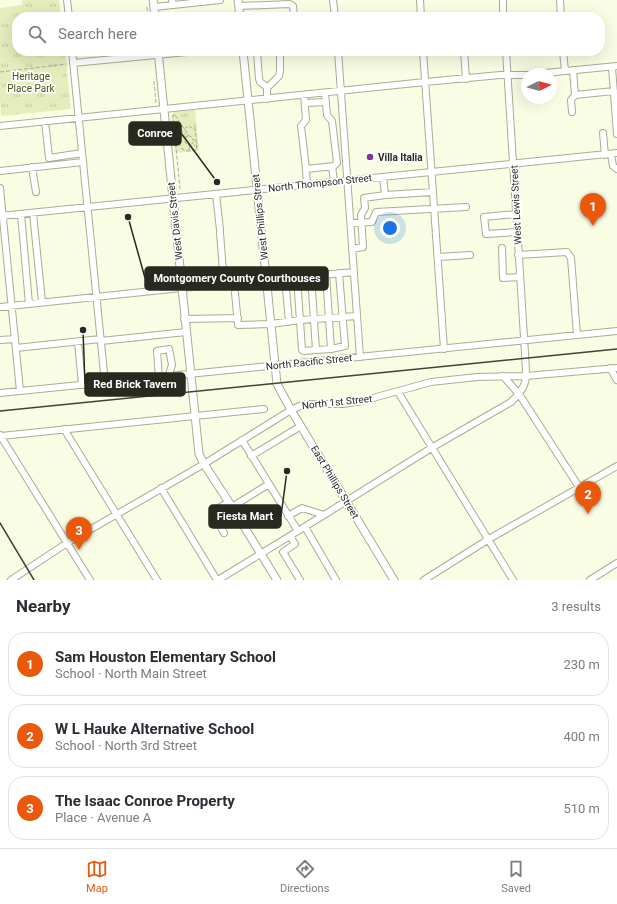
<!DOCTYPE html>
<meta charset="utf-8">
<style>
:root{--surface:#fff;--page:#f2f2f3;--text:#2b2b33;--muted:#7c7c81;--line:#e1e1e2;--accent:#ea580c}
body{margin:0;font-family:Roboto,sans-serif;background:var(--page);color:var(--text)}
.compass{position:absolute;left:521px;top:68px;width:36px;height:36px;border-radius:50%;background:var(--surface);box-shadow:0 4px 16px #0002;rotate:84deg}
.you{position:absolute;left:390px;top:228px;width:14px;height:14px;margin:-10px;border:3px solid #fff;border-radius:50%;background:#1a73e8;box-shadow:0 0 0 6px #1a73e833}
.badge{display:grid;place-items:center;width:26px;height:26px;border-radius:50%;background:var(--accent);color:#fff;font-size:13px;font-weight:700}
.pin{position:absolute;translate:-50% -33px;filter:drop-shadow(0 1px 2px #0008)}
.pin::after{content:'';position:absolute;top:21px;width:14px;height:12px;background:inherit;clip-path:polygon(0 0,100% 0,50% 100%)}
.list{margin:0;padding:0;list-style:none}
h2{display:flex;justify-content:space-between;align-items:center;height:52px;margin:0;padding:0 16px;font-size:17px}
h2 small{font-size:13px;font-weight:400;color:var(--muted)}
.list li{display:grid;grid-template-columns:26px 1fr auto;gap:12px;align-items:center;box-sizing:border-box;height:64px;margin:0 8px 8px;padding:0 8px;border:1px solid var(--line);border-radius:16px}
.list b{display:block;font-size:15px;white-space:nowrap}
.list p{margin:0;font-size:13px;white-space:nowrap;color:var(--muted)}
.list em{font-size:13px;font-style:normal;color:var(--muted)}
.icon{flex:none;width:22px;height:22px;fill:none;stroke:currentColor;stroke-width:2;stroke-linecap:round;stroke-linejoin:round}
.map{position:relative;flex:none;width:617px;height:580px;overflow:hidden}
.search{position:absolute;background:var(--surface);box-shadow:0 4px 16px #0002;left:12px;right:12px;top:12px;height:44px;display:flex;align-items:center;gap:10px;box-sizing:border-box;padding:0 14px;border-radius:16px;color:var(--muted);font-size:15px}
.sheet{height:268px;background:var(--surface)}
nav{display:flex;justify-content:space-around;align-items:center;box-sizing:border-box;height:56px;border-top:1px solid var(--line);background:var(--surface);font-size:11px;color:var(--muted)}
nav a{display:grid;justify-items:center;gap:2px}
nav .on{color:var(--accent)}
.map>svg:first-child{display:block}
.park{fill:url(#park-tufts)}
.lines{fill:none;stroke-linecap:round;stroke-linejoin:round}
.minor-casing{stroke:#a8ad94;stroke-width:8}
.major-casing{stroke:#a8ad94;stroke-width:9}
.path{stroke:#a9ad99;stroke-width:1;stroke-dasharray:4 2;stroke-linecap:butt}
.minor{stroke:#fff;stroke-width:6}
.major{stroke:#fff;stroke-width:7}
.rail{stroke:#414337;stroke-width:1.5}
.poi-dot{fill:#84309f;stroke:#fff;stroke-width:1.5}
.labels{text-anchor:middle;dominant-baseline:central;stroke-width:3.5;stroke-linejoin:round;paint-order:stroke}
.park-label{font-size:10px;fill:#4b5317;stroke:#fff}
.poi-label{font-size:10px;font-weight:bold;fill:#282a20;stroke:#fff;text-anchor:start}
.street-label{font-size:10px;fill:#282a20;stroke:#fff}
.leader{fill:none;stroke:#282a20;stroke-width:1.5}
.callout-dot{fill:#282a20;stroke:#fff;stroke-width:1.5}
.callout{fill:#282a20;stroke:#282a20;stroke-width:1.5}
.callout-label{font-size:11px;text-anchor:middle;font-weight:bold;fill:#fff}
</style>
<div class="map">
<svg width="617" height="580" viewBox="0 0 617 580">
<defs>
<pattern id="park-tufts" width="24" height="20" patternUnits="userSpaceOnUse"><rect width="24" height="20" fill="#e4edbb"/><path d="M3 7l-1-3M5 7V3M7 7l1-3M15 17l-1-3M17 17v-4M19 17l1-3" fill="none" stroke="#c4cba0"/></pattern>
</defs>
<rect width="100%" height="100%" fill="#f8fde3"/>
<!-- park -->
<path class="park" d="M22,0H59L61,17H17V51H65L71,109L1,116L0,102V8L22,5Z
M195,110L199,151L175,153L171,116L174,112Z"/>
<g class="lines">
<!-- minor casing -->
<g class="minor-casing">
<path id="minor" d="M67,0L69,17
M172,0L173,5L220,0
M333,0L335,17
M420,0L421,17
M503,0V17
M560,0L561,17
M239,6L290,4L293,6L294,17
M154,7L173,5
M72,51L105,383
M257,51L259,79L260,82L267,87
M338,51L360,357
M423,51L444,349
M464,51L466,79
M563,51L565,71
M73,63L197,51
M612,67L617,134
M573,70L575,95L614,91
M535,74L617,66
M304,95L306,120L301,126L306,169L334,166L337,163L332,121L327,115L325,93
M267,99V88L279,76L280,71V51
M305,103L326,102
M572,112L571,100L575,95
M45,121L49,158L82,153
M0,126L425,82L500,75H527
M603,133L605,155
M611,154L613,166L617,169
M332,166L334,182
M32,167L36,192
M306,169L307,185
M0,171L83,162
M383,177L385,195L433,192
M0,188L20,391
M216,194L220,230
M33,213L42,302
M21,214L29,304
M516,214L484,217L486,234L517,232
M0,216L617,153
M351,223L372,222L376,212L466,207
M220,233L224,284
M502,248L503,278L520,277
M352,249L363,247L361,215L365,208L364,198L385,195
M518,255L567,252L571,258L577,335
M438,257L470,255
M326,274L331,349L345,346L339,273
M311,276L316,350L331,349
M297,277L302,350L304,351L316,350
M285,278L289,322
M235,293L238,325L271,324L300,320L357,316
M0,307L181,288L354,272
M184,319L238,318
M0,340L15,339
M101,341L186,332
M78,342L82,385
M16,348L100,339
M610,368L617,380
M503,376L519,394L579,487
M159,378L157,351L169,349L172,365L170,371V377
M398,392L513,580
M0,393L617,331
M64,429L157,580
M0,435L90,580
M1,436L264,409
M242,440L298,531
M251,456L301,426
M161,488L217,580
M232,507L269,484
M288,516L302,508L324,515
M305,527L336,580
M224,533L213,513L215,510L229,502
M290,536L295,544L283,552L300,580
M11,580L67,543L204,464L291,410L302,405L309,404H343L362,401L431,382L477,377L526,376L617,368
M218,580L324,515L433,447L511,402C530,384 526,378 525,353L506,51
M424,580L489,539L617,466
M590,580L617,563"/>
</g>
<!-- major casing -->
<g class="major-casing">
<path id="major" d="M153,0L155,17
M238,0L240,17
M158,51L199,454L204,464L232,507L277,580
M243,51L277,384L291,410L394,580"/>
</g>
<!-- path -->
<path class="path" d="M147,7L148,17
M0,72L67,64
M154,81L156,104
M174,114L173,116L180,189
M175,115L189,136L192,137L193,140H196
M195,127L197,150L186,151L182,149C177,141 180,130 189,126L195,130
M188,136L186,137L185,142L187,145H190
M189,150L190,145L193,143V140"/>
<!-- minor -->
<use href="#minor" class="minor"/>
<!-- major -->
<use href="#major" class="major"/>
<!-- rail -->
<path class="rail" d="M0,411L617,349
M0,523L34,580"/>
</g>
<!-- markers -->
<circle class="poi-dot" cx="370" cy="157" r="4"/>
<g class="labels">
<!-- park labels -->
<g class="park-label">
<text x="31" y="76">Heritage<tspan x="31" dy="12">Place Park</tspan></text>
</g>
<!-- poi labels -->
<g class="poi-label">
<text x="378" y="157">Villa Italia</text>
</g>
<!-- street labels -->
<g class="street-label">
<text transform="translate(320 183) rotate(-6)">North Thompson Street</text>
<text transform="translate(516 205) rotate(-93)">West Lewis Street</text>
<text transform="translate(260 217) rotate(-96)">West Phillips Street</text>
<text transform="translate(175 221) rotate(-96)">West Davis Street</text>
<text transform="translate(309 362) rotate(-6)">North Pacific Street</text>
<text transform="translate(337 402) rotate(-6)">North 1st Street</text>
<text transform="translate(335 482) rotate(59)">East Phillips Street</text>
</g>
</g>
<!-- callouts -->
<path class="leader" d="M217 182L181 133M128 217L145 278M83 330L85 384M287 471L281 516"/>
<g class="callout-dot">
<circle cx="217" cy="182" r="4"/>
<circle cx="128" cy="217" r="4"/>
<circle cx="83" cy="330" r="4"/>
<circle cx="287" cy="471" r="4"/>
</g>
<g class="callout">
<rect x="129" y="122" width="52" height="23" rx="4"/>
<rect x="145" y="267" width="183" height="23" rx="4"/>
<rect x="85" y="373" width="100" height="23" rx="4"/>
<rect x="209" y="505" width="72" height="23" rx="4"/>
</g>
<g class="callout-label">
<text x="155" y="137">Conroe</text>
<text x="237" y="282">Montgomery County Courthouses</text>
<text x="135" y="388">Red Brick Tavern</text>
<text x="245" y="520">Fiesta Mart</text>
</g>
</svg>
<svg class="compass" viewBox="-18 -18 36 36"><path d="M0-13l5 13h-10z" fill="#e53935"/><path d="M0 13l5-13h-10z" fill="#7c7c81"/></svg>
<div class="you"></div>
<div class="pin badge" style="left:593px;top:226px">1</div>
<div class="pin badge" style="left:588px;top:514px">2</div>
<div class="pin badge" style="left:79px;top:550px">3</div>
<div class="search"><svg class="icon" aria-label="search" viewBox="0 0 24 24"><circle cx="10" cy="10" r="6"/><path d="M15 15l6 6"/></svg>Search here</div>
</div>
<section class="sheet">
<h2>Nearby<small>3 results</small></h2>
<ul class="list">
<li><span class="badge">1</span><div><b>Sam Houston Elementary School</b><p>School · North Main Street</p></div><em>230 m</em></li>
<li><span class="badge">2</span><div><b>W L Hauke Alternative School</b><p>School · North 3rd Street</p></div><em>400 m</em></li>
<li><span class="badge">3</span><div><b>The Isaac Conroe Property</b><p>Place · Avenue A</p></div><em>510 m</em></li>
</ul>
</section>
<nav>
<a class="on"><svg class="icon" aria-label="map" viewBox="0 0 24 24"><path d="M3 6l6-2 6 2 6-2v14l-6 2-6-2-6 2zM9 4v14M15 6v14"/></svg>Map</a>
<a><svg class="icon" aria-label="directions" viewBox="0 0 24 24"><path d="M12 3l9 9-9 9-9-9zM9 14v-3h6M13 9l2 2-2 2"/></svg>Directions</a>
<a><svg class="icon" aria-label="saved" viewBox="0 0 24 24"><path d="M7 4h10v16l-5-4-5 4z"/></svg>Saved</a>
</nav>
